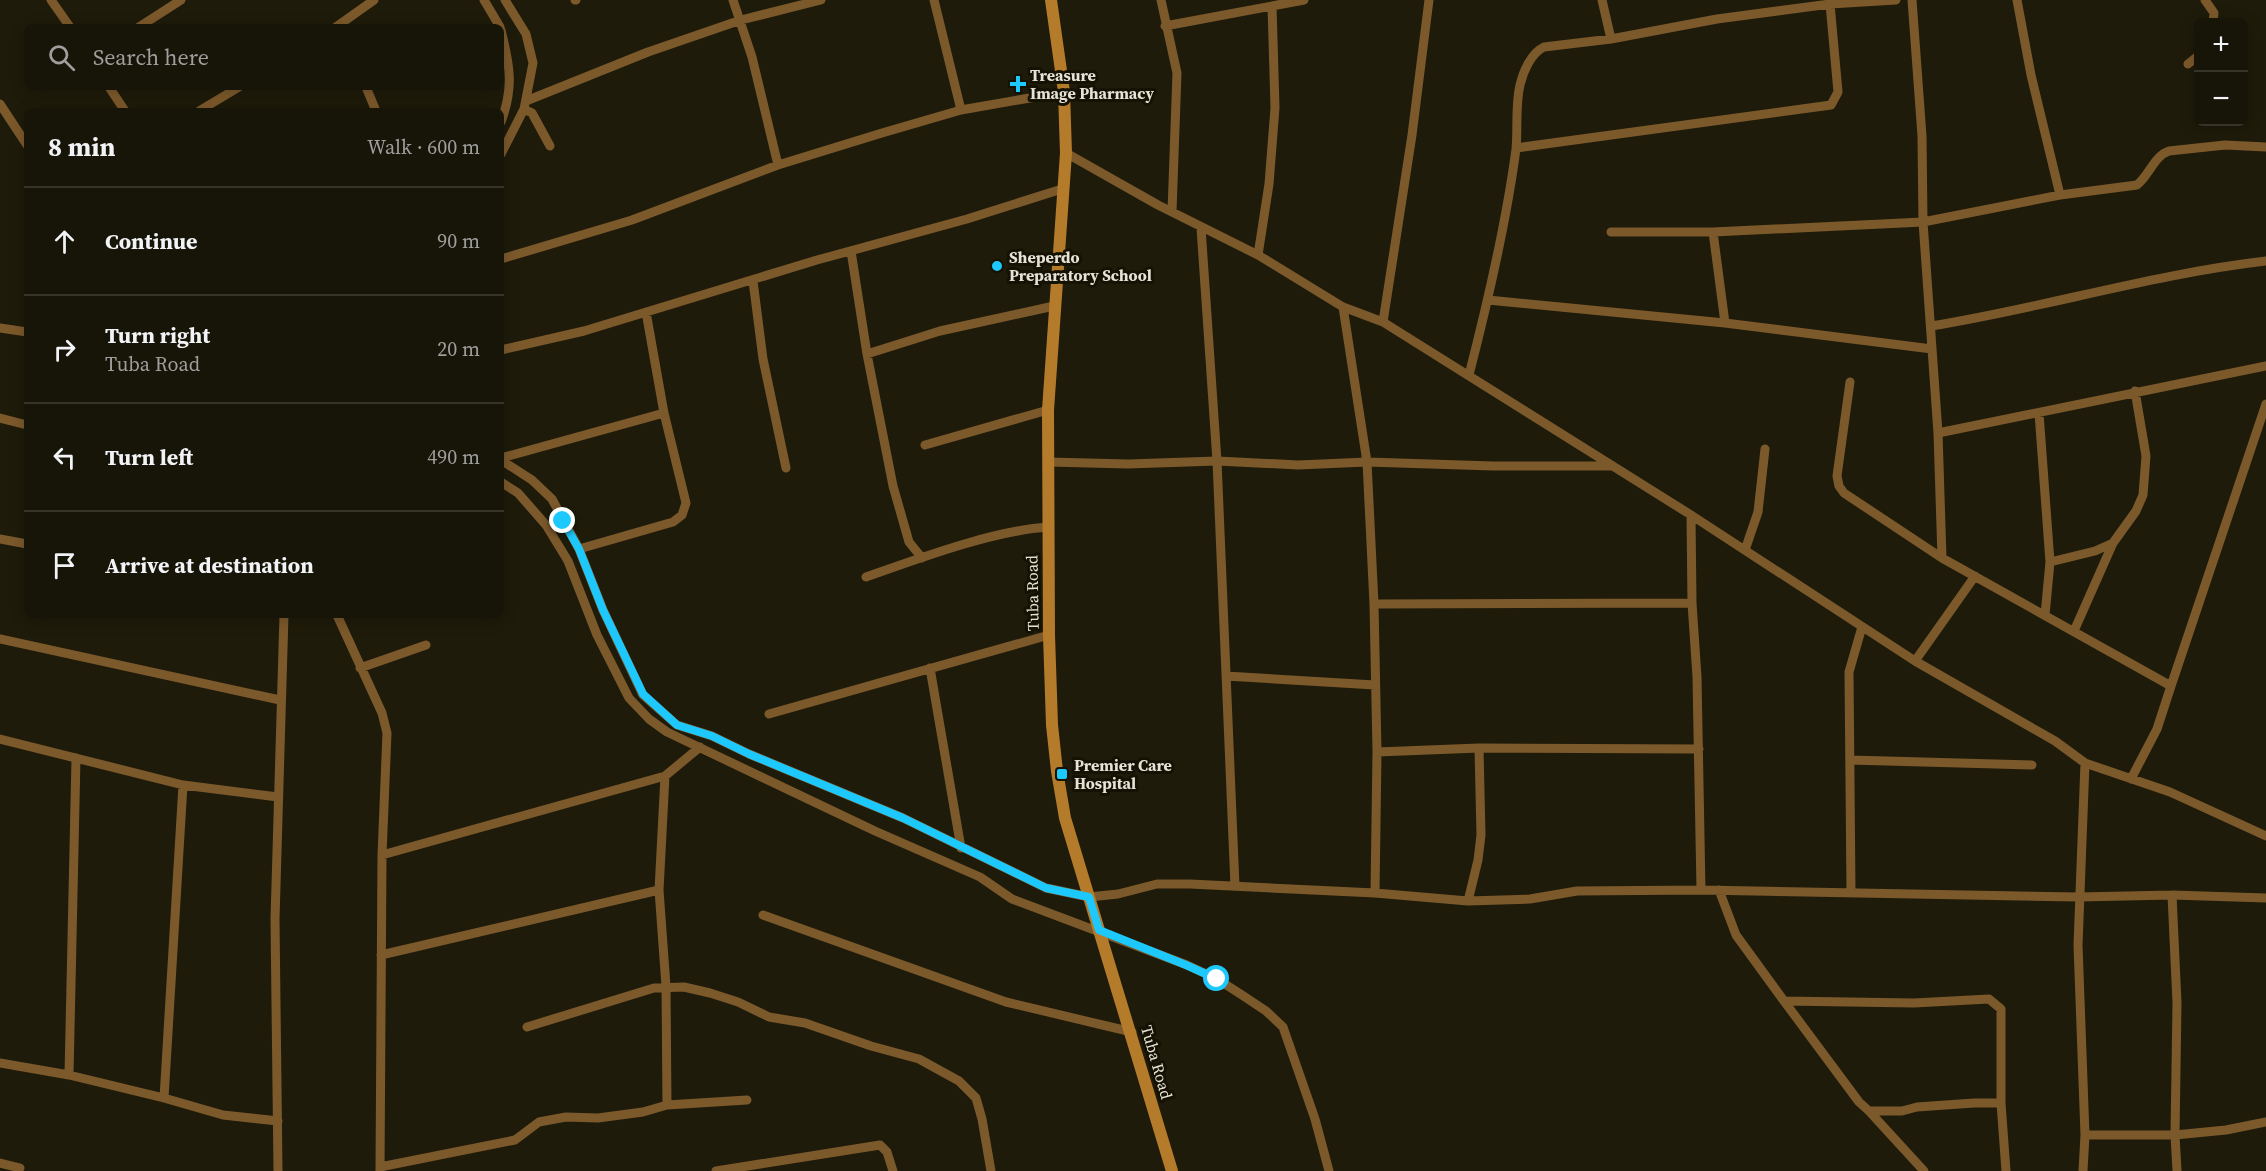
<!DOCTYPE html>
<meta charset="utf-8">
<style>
:root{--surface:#171408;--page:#242116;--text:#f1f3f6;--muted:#9e9e9c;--line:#363329}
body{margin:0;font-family:"Source Serif 4",serif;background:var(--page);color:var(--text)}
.controls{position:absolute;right:18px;top:18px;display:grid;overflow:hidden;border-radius:9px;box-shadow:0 3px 15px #0003}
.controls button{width:54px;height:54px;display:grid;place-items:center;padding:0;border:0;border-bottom:2px solid var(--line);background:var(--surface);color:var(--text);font:30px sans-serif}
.stop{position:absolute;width:18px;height:18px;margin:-14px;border:4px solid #1dc9fc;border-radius:50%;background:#fff}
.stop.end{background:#1dc9fc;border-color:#fff;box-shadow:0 2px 6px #0008}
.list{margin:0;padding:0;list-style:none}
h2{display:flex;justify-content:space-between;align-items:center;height:78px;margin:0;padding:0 24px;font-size:26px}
h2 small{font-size:20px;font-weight:400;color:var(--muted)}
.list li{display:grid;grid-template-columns:39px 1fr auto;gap:18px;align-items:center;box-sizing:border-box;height:108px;padding:0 24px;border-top:2px solid var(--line)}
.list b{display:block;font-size:22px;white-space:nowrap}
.list p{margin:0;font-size:20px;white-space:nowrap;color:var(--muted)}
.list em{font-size:20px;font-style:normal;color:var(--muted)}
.icon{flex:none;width:33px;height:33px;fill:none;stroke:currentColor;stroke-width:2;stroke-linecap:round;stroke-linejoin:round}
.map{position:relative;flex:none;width:2266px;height:1171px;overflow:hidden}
.search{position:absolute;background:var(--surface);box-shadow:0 3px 15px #0003;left:24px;top:24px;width:480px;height:66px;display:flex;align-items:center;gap:15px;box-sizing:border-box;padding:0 21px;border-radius:9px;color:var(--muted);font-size:22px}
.panel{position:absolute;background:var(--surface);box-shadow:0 3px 15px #0003;left:24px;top:108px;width:480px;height:510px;border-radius:9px}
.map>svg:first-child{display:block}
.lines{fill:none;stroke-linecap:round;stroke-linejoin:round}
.street{stroke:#7c592b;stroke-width:9}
.secondary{stroke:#b47b2b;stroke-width:12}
.route{stroke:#1dc9fc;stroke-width:8}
.poi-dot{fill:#1dc9fc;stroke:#151203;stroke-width:2}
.labels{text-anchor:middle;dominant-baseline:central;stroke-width:6;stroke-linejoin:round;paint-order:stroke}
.poi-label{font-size:16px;font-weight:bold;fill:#e5e3d8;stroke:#151203;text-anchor:start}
.street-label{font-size:16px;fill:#e5e3d8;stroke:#151203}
</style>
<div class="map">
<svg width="2266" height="1171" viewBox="0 0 2266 1171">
<rect width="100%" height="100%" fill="#1f1b0a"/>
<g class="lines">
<!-- street -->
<path class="street" d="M51,0L70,27
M484,0L500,27
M575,0H576
M733,0L752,57L778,165
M934,0L961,110
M1161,0L1177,73L1172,211
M1602,0L1611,39
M1912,0L1922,136L1923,222L1938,433L1942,558
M2017,0L2031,75L2060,195
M2205,0L2214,13L2213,22
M1165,26L1304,0
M139,27L181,0
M336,27L374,0
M501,30C510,66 514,87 501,122
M2188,64L2198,56
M109,87L125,111
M366,87L376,111
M526,101L648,52L741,20L821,0
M0,104L27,145
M524,109L532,113L550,146
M199,111L239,87
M1516,148L1831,105L1838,92L1830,4
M1066,153L1158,205L1258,255L1343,307L1383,322L1691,515L1915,661L2055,741L2085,763L2170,792L2266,836
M501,154L524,109L533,63L526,34L505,0
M1201,228L1217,461L1235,886
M1611,232H1713L1923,222L2060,195L2137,185C2149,176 2154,156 2169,151L2225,145L2266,147
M1713,232L1725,323
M851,251L867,354L893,486L909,542L922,558
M1258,255L1269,184L1275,108L1272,6
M501,259L632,220L778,165L882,133L961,110L1064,92
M753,281L763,359L786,468
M1488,300L1725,323L1932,349
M1343,307L1367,462L1374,604L1377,752L1375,893
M1383,322L1412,135L1429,0
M1931,326C2043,308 2153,274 2266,261
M0,328L27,332
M501,350L584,331L817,260L967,219L1062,189
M867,354L940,331L1054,306
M1469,375C1488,301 1506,225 1516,149C1518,128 1515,106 1520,85C1523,72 1531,53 1544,47L1611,39L1717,19L1830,4L1896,0
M1850,382L1837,476L1839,486L1844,493L1942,558L2171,686
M2039,413L2050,562L2045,615
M0,418L27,425
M1938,433L2266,366
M925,445L1048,410
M501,458L664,413
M501,460L532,480L552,499L579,549L603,610L643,695L677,725L712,736L749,754L903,818L1046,888L1089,897L1118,894L1157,884H1190L1375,893L1468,901L1530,899L1577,891L1701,890L2079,897L2172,895L2266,898
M1048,462L1128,464L1217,461L1298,465L1367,462L1493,466H1610
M501,482L518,493L546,525L568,561L597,635L629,698L649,719L667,732L875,831L980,877L1012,899L1187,965L1217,979L1242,995L1266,1011L1283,1027L1315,1119L1329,1171
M1691,515L1692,603L1697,677L1701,890
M0,539L27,544
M579,549L673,522L682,515L686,503L664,413L646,312
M1745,550L1758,512L1765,449
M2050,562L2095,551L2113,543
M866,577C920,558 992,531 1048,527
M1374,604L1692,603
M337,615L382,713L387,733L382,855L380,1171
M2074,631L2113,543L2136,511L2143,495L2146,456L2135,391
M0,639L280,700
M1915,661L1975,576
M360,668L426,645
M930,668L961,848
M1226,676L1375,685
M769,714L1049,635
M0,739L183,785L278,797
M1377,752L1479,748L1699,749
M1850,760L2032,765
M665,776L659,890L666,986L667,1105
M2131,779L2157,729L2171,686L2266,404
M382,855L665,776L700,747
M1719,890L1736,935L1784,1001L1914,1003L1989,999L2001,1009V1103L2006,1171
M1851,892L1849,672L1862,627
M2172,895L2177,1003L2175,1135L2177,1171
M1468,901L1478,860L1481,835L1479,748
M763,915L1006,1002L1132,1032
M381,955L659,890
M1784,1001L1859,1102L1869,1111H1902L1917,1107L1974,1103H2001
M527,1027L654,988L684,987L710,993L738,1002L769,1017L805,1023L871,1046L919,1059L959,1081L976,1098L982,1119L991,1171
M0,1063L69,1075L164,1098L223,1115L278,1121
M69,1075L76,758
M164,1098L183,785
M1869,1111L1924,1171
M2085,1135H2175L2226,1130L2266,1122
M0,1163L20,1168
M380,1167L515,1140L539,1122L566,1117L598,1118L643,1112L667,1105L747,1100
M278,1171L275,919L284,615
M716,1171L880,1145L887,1152L893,1171
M2083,1171L2085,1135L2078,945L2085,763"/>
<!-- secondary -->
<path class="secondary" d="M1051,0L1064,92L1066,153L1048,410L1049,635L1052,725L1057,771L1065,818L1172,1171"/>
</g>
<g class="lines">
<!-- route -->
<path class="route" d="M563,521L579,549L603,610L643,694L677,725L712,736L749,754L903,818L1046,888L1089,897L1099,930L1186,965L1217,979"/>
</g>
<!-- markers -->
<g class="poi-dot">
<path d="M1015 75h6v6h6v6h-6v6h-6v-6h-6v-6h6z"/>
<circle cx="997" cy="266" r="6"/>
<rect x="1056" y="768" width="12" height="12" rx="3"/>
</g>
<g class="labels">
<!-- poi labels -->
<g class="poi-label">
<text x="1030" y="75">Treasure<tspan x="1030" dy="18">Image Pharmacy</tspan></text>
<text x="1009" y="257">Sheperdo<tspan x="1009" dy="18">Preparatory School</tspan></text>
<text x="1074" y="765">Premier Care<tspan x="1074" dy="18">Hospital</tspan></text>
</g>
<!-- street labels -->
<g class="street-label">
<text transform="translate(1032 593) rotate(-91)">Tuba Road</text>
<text transform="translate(1157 1062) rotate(74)">Tuba Road</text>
</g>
</g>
</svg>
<div class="controls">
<button>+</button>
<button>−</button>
</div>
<div class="stop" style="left:1217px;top:979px"></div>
<div class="stop end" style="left:563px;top:521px"></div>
<div class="search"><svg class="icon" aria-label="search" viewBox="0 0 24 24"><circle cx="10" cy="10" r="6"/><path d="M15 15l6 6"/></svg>Search here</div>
<section class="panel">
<h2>8 min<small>Walk · 600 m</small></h2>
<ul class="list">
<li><svg class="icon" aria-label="ahead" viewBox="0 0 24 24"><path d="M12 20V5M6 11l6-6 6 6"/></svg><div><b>Continue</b></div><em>90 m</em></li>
<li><svg class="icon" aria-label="right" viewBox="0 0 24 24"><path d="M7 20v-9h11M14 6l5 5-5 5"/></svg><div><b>Turn right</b><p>Tuba Road</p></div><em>20 m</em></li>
<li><svg class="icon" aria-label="left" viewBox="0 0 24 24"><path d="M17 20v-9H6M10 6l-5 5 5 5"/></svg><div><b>Turn left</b></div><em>490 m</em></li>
<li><svg class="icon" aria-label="arrive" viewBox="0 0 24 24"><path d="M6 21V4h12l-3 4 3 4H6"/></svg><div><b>Arrive at destination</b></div></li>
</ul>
</section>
</div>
